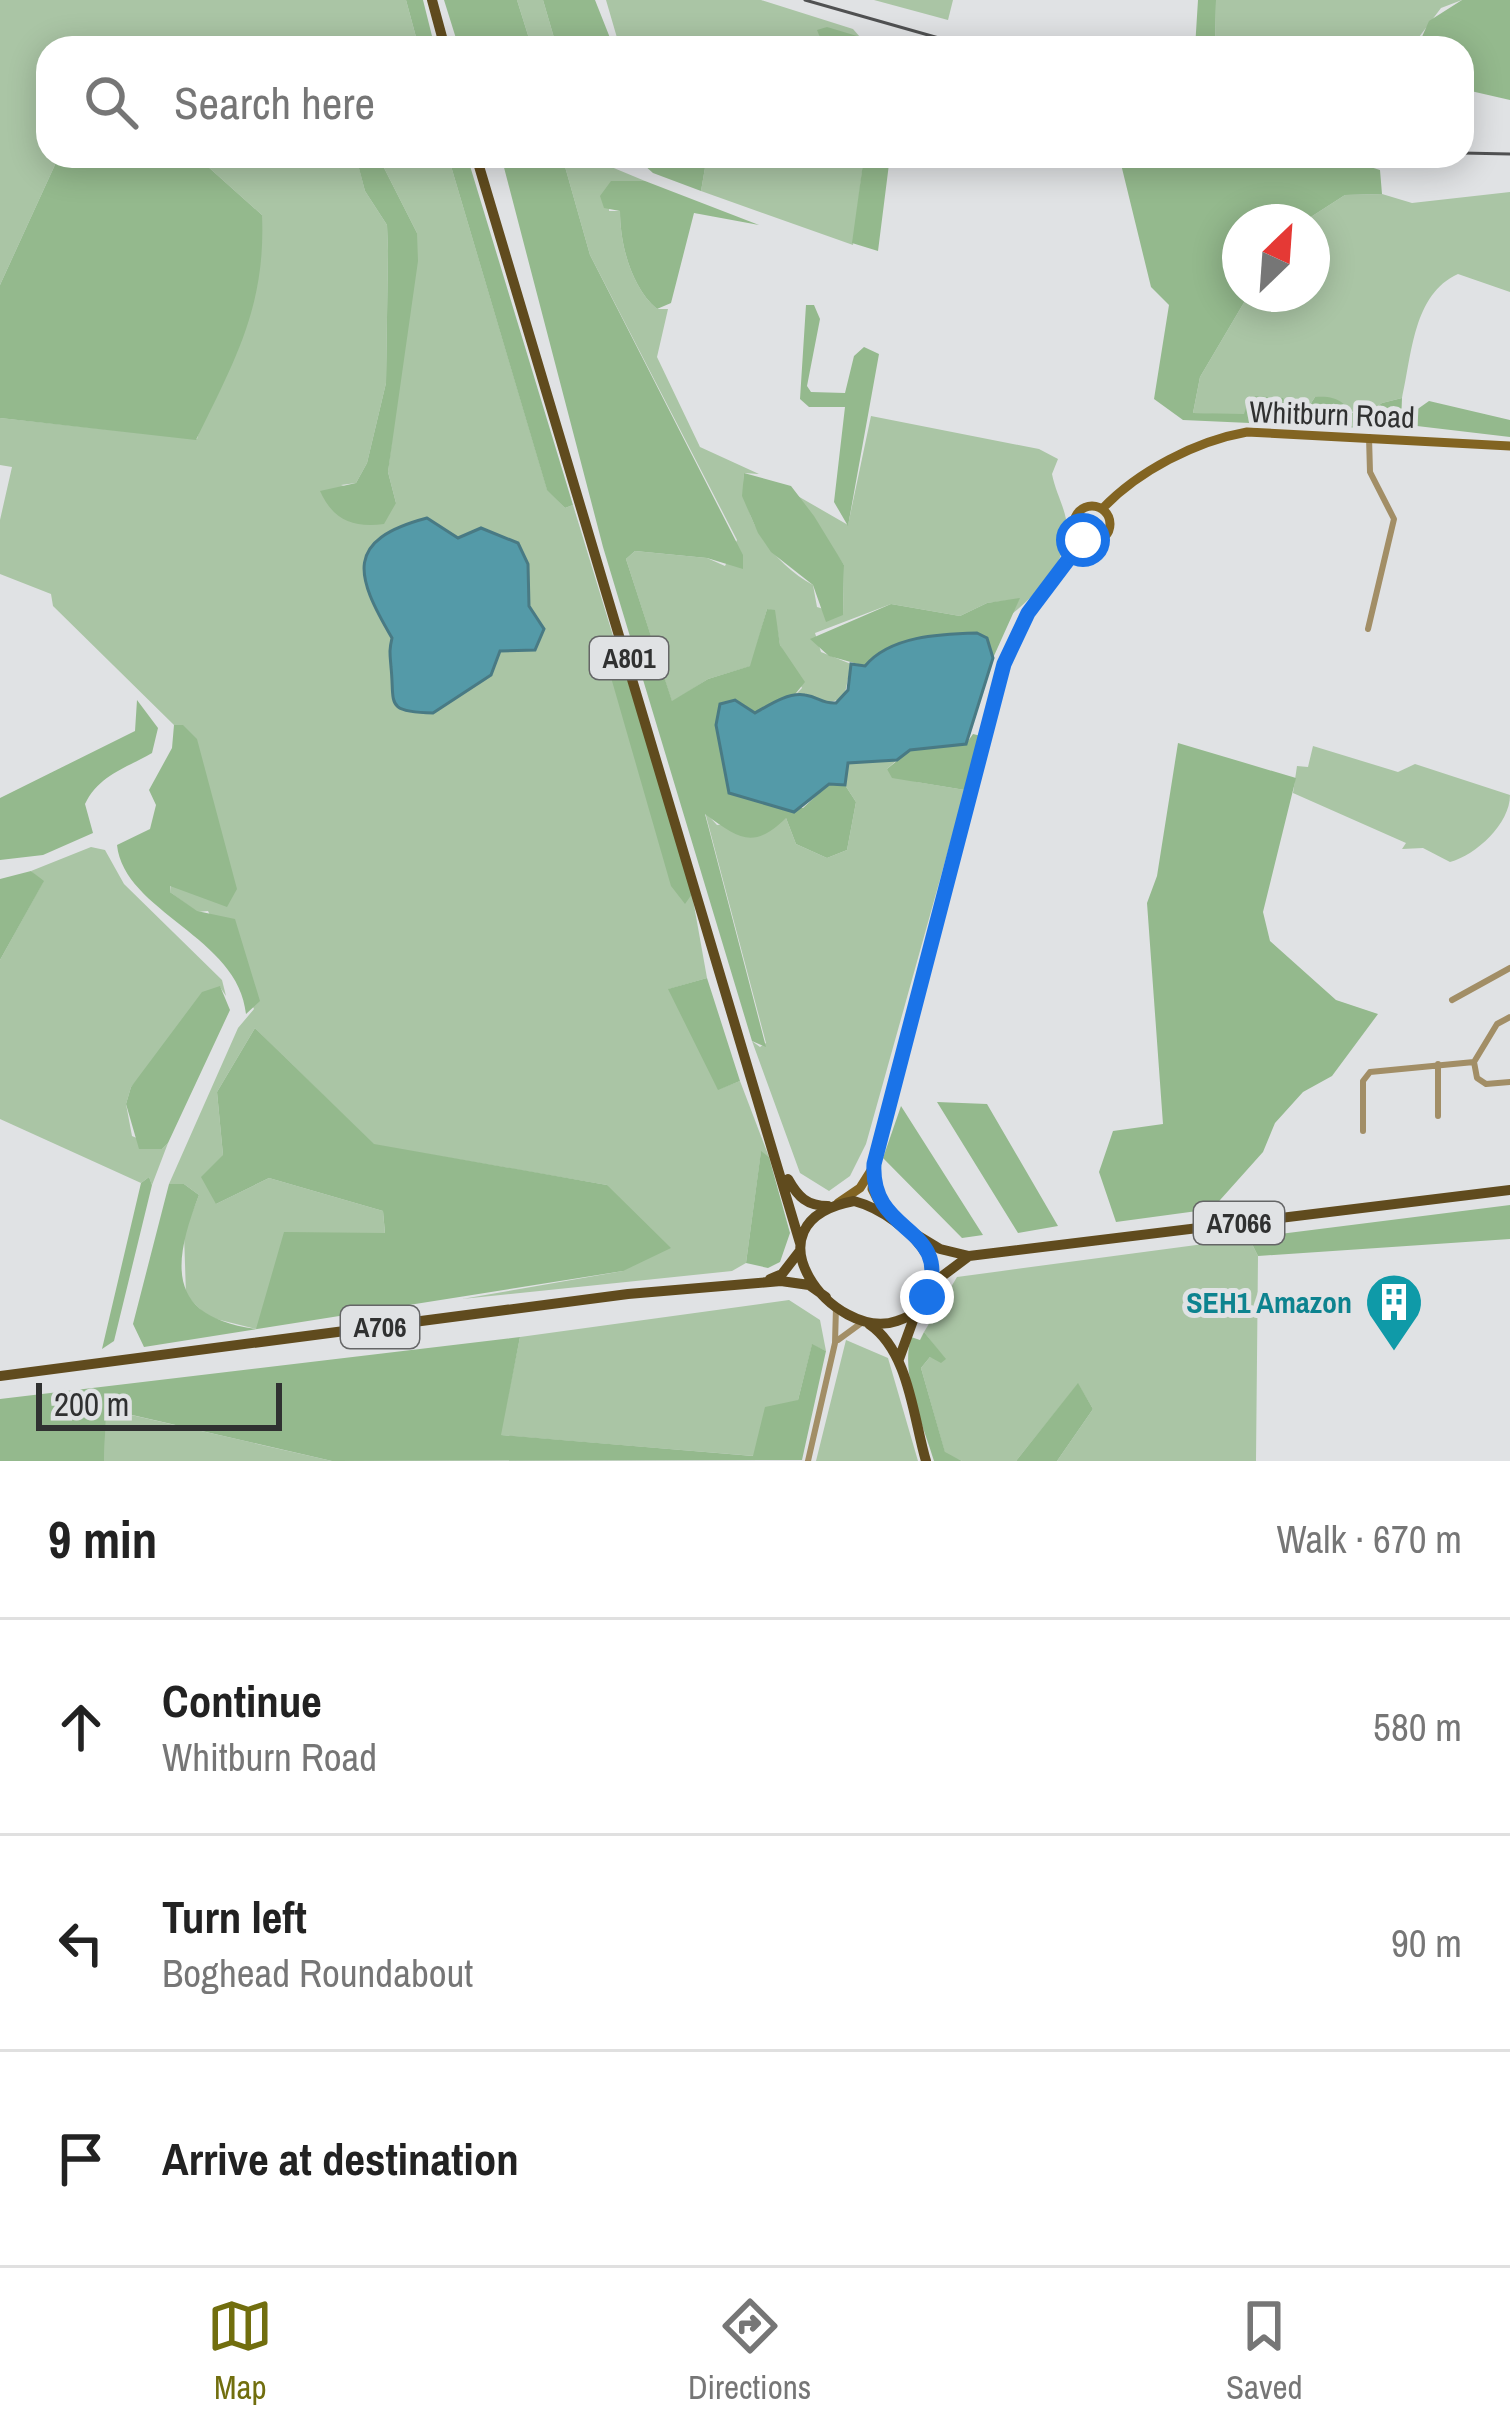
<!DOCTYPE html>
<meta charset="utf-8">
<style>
:root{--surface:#fff;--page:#f6f6f6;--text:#222;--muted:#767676;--line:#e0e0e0;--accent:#716e0e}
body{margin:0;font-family:"Archivo Narrow",sans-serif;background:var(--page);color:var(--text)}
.compass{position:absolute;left:1222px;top:204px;width:108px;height:108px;border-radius:50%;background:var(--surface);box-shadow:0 6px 30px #0003;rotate:25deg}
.scale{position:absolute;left:36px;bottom:30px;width:246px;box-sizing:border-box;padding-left:12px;border:6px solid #303131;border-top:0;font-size:33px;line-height:42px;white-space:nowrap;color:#303131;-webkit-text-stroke:9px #e0e2e4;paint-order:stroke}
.stop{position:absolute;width:36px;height:36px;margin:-27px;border:9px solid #1a73e8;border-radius:50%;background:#fff}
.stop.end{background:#1a73e8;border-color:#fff;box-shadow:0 3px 12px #0008}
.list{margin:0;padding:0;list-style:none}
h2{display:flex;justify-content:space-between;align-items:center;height:156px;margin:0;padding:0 48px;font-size:51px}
h2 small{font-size:39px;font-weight:400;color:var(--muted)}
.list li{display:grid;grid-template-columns:78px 1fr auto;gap:36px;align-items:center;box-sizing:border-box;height:216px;padding:0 48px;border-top:3px solid var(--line)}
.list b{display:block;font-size:45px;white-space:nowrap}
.list p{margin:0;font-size:39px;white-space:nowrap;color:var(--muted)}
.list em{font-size:39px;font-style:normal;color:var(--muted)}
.icon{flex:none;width:66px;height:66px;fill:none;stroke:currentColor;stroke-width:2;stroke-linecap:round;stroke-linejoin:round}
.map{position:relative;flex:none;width:1510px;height:1461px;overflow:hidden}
.search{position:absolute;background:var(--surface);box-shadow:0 6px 30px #0003;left:36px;right:36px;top:36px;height:132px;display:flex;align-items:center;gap:30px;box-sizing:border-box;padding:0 42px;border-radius:36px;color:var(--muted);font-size:45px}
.sheet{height:804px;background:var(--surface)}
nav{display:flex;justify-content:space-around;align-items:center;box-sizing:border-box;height:168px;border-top:3px solid var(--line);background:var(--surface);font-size:33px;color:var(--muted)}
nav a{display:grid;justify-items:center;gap:6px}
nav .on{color:var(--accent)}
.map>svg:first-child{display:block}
.green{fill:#aac5a5}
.forest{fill:#94b98d}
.water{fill:#549aa8;stroke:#497a84;stroke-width:3}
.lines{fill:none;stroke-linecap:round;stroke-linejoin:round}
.street{stroke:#a28e66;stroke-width:6}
.secondary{stroke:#826422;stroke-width:9}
.primary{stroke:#604b1e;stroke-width:10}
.rail{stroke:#505152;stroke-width:3}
.route{stroke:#1a73e8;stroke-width:15}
.labels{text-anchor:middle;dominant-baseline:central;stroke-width:10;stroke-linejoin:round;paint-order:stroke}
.shield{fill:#e0e2e4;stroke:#656667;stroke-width:3}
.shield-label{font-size:27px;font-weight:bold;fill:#303131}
.street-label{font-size:30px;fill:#303131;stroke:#e0e2e4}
.culture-label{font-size:30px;font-weight:bold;fill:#0d838f;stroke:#e0e2e4;text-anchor:end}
</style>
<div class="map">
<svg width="1510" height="1461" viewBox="0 0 1510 1461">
<rect width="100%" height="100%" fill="#e0e2e4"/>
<!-- green -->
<path class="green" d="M0,0H406L419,48H48V156H59L0,285Z
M517,0H543L557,48H532Z
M606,0H761L853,29L860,37L818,30L821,40L835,48H620Z
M874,0H953L948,20Z
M1216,0H1462L1441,8L1416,41L1417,48H1215Z
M196,156H356L365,191L387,225L388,251L386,383L367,463L356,483L341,485L396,503L388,472L417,233L378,156H448L547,489L565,508L573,505L692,894L707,978L669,989L719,1089L740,1081L769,1157L761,1152L746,1263L732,1271L462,1299L623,1271L607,1185L374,1145L255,1028L217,1092L223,1155L216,1204L269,1178L383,1211L385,1234L256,1329L208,1317L186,1295L184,1233L199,1195L184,1184H169L238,1028L254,1009L208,911L197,912L170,892L183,725H174L53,606L51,594L0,574V520L12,467L0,465V418L197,439L262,215Z
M562,156H605L609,166L645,181H611L609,211H620C620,244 631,287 657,309H668L657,357L700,447L759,474L744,473C740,519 774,564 813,585L817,607L843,615L844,565L796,495L848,525L871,416L1039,449L1058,459L1052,474C1055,490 1063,504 1066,519C1073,556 1038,593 1012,614L1019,599L987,603L960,616L891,604L815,633L821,652L851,664L844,698L824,704L804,694L792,698L802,688L780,645L774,611L767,609L751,666L708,679L672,702L626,559L635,551L707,558L725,566L737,540L590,255Z
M707,156H864L853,245L701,191Z
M1510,192V292L1458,274C1413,294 1412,355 1402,398L1382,403L1358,420L1352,411L1315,397L1304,414L1290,418L1193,413L1200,377L1249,294H1312V222H1303L1345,195L1382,194L1412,203Z
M1313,746L1398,772L1415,764L1510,795C1510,824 1476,855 1450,862L1423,848L1402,849L1406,843L1293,793L1297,766L1308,767Z
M897,760L887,769L917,782L965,790L866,1144L850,1176L829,1191L800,1173L752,1041L760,1047L766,1043L705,812L717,825L786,818L796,844L827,858L847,850L856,802L845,785L848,763Z
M91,847L105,850L124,884L222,980L226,996L220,987L131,1087L126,1104L132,1136L162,1149L168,1143L152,1185L149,1177L141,1183L0,1119V960L43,882L31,871Z
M1249,1238L1258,1256L1256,1461H1057L1093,1409L1078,1384L1016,1461H962L945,1453L921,1368L930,1357L945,1359L924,1332L957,1277Z
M789,1300L820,1320L826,1351L812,1345L798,1400L754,1456L500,1435L520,1337Z
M846,1340L888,1358L918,1461H816Z
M105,1409L332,1461H104Z"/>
<!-- forest -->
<path class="forest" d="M406,0H423L435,48H419Z
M444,0H517L532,48H459Z
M543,0H595L614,48H557Z
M1198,0H1216L1215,48H1195Z
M1462,0H1510V100L1462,89V48H1417L1429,21Z
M827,27L897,48H835L821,40L817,30Z
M59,156H196L262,215C266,306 235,360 196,440L0,418V285Z
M378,156L417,233L418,261L388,472L396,503L384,524C353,528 333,520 320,491L356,483L367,463L386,383L388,251L387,225L365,191L356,157Z
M448,156H467L573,505L565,508L547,490Z
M501,156H562L590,255L743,555V569L707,558L635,551L626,559L672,701L708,679L750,666L767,609L775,610L780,645L805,682L792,698L755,714L740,702L719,720L723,764L763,802L803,808L829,784L845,785L856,802L847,850L827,858L796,844L786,818C754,849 740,840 705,814L766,1047L752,1041L603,547Z
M634,156H707L701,191L653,173Z
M864,156H890L878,251L852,243Z
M1119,156H1335L1380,170L1382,194L1345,195L1303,222H1240V294H1249L1200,377L1193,413L1244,414L1250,396L1283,398L1290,418L1304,414L1315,397C1337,395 1346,403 1358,420L1382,403L1402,398L1401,423L1387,429L1183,420L1154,399L1169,305L1151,287Z
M611,181H645L759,225L694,213L671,303L657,309C631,287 620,244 620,211L604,208L600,196Z
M806,305H814L820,319L807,386L811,392L845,393L854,356L864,347L879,354L848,526L834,502L845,407H809L800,399Z
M1429,401L1510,420V437L1417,426L1412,413Z
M744,473L791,486L814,516L844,565L843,615L826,622L813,585L771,552L758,533L742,496Z
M1020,598L993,658L977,633C941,634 888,635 865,666L829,656L810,639L891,604L960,616L987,603Z
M615,672L627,678L692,894L685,904L671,886L610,674Z
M137,700L158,728L152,753C126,768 99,775 85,804L93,833L43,855L0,860V798L135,731Z
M174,725H183L197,739L237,889L227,907L170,886V892L197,911L235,919L260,1001L246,1014C239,937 124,912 117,845L150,829L156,805L149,790L172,748Z
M973,734L981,736L965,790L892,778L887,769L910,750L966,744Z
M1178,743L1296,778L1263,912L1270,941L1336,1000L1378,1014L1332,1076L1303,1092L1275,1123L1263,1152L1212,1209L1116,1222L1099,1172L1113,1131L1163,1124L1147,903L1157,876Z
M31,871L44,881L0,960V879Z
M707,978L740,1081L718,1090L668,989Z
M220,986L230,1010L168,1143L162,1149H139L126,1104L131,1087L202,992Z
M255,1028L374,1144L607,1185L671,1248L623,1271L144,1347L133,1324L169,1184H184L199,1195C171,1267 168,1317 256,1329L284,1232L385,1233L383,1211L269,1178L216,1204L201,1177L223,1155L217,1092Z
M937,1102L987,1104L1058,1226L1018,1233Z
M901,1106L983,1235L962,1238L883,1158Z
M761,1151L769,1157L790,1233L780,1262L768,1268L746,1263Z
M149,1177L152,1185L114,1341L102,1349L141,1183Z
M1510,1205V1239L1258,1256L1249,1238Z
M924,1332L946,1359L941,1363L930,1357L921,1368L945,1452L962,1461H934C923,1424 900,1375 911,1337L920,1340Z
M520,1337L501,1435L753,1456L765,1407L798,1400L812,1344L826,1351L802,1460L332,1461L106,1409L104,1461H0V1399Z
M1078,1383L1093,1409L1057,1461H1016Z"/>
<!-- water -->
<path class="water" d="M427,518L458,538L481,528L518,543L528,564L529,606L544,629L535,650L500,651L491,675L433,713C384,712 395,704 391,667C390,654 389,651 392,638C355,575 344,540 427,518Z
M977,633L987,638L993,658L966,744L910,750L897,760L848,763L845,785L829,784L794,812L729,793L716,725L720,704L735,700L755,713C769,705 788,692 805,695C819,697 822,704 836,703L848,690L851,664L865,666C890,636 939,634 977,633Z"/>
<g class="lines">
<!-- street -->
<path class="street" d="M1368,629L1394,519L1370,472L1369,437
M1452,1000L1510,968
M1474,1062L1477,1078L1486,1084L1510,1082
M1438,1064V1116
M1363,1131V1081L1370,1072L1474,1062L1497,1024L1510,1017
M838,1340L864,1321
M808,1461L835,1343L836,1307"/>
<!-- secondary -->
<path class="secondary" d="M1074 524a18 18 0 1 1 36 0a18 18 0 1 1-36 0Z
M1102,509C1138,471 1196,441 1247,432L1510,446
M838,1203L860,1188L872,1169
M884,1213L872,1189L874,1164L1004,664L1028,613L1083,540"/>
<!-- primary -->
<path class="primary" d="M432,0L445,48
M476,156L800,1243
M788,1179C798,1197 807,1206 828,1206
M854,1201C907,1215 981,1291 897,1321C834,1343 740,1222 854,1201Z
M907,1229L940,1249L969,1256L1510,1190
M770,1279L782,1274L799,1252
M933,1283L969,1256
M869,1324C909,1351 913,1417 926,1461
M899,1359L915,1315
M0,1376L628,1294L781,1281L809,1285L826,1297"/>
<!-- rail -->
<path class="rail" d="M805,0L974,48
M1462,153L1510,154"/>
</g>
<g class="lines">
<!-- route -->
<path class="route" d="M927,1297C953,1224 870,1237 874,1164L1004,664L1028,613L1083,540"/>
</g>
<!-- icons -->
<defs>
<g id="building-pin" transform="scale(3)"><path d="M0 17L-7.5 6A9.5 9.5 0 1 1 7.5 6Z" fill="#0f9aa8" stroke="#e0e2e4"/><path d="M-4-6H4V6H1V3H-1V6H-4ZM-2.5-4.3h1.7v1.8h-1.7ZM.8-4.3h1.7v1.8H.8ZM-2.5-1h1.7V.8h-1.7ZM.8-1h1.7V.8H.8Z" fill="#fff"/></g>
</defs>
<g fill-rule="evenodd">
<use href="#building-pin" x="1394" y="1302"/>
</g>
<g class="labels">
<!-- shield labels -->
<g class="shield">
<rect x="590" y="637" width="78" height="42" rx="9"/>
<rect x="1194" y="1202" width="90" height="42" rx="9"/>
<rect x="341" y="1306" width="78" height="42" rx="9"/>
</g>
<g class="shield-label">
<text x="629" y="658">A801</text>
<text x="1239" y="1223">A7066</text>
<text x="380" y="1327">A706</text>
</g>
<!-- street labels -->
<g class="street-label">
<text transform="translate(1332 414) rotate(2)">Whitburn Road</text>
</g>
<!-- culture labels -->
<g class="culture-label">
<text x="1352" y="1302">SEH1 Amazon</text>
</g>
</g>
</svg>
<svg class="compass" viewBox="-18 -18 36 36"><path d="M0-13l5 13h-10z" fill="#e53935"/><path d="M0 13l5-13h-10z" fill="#767676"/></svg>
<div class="scale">200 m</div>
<div class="stop" style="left:1083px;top:540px"></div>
<div class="stop end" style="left:927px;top:1297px"></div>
<div class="search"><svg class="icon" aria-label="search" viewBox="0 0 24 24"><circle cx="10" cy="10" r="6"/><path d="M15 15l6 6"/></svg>Search here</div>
</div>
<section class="sheet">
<h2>9 min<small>Walk · 670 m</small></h2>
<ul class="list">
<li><svg class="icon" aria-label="ahead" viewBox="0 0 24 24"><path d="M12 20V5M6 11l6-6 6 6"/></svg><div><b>Continue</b><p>Whitburn Road</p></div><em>580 m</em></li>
<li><svg class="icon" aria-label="left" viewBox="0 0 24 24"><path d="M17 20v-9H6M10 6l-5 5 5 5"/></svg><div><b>Turn left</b><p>Boghead Roundabout</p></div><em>90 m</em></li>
<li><svg class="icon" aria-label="arrive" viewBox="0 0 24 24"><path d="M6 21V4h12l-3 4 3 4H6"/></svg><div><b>Arrive at destination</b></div></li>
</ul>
</section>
<nav>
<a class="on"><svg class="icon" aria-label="map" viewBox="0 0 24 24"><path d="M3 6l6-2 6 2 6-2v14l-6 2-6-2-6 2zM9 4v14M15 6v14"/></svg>Map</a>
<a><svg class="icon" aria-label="directions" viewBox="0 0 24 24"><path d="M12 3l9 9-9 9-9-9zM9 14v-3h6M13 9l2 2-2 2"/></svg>Directions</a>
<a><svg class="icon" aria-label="saved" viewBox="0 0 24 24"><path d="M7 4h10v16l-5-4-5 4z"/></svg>Saved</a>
</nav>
